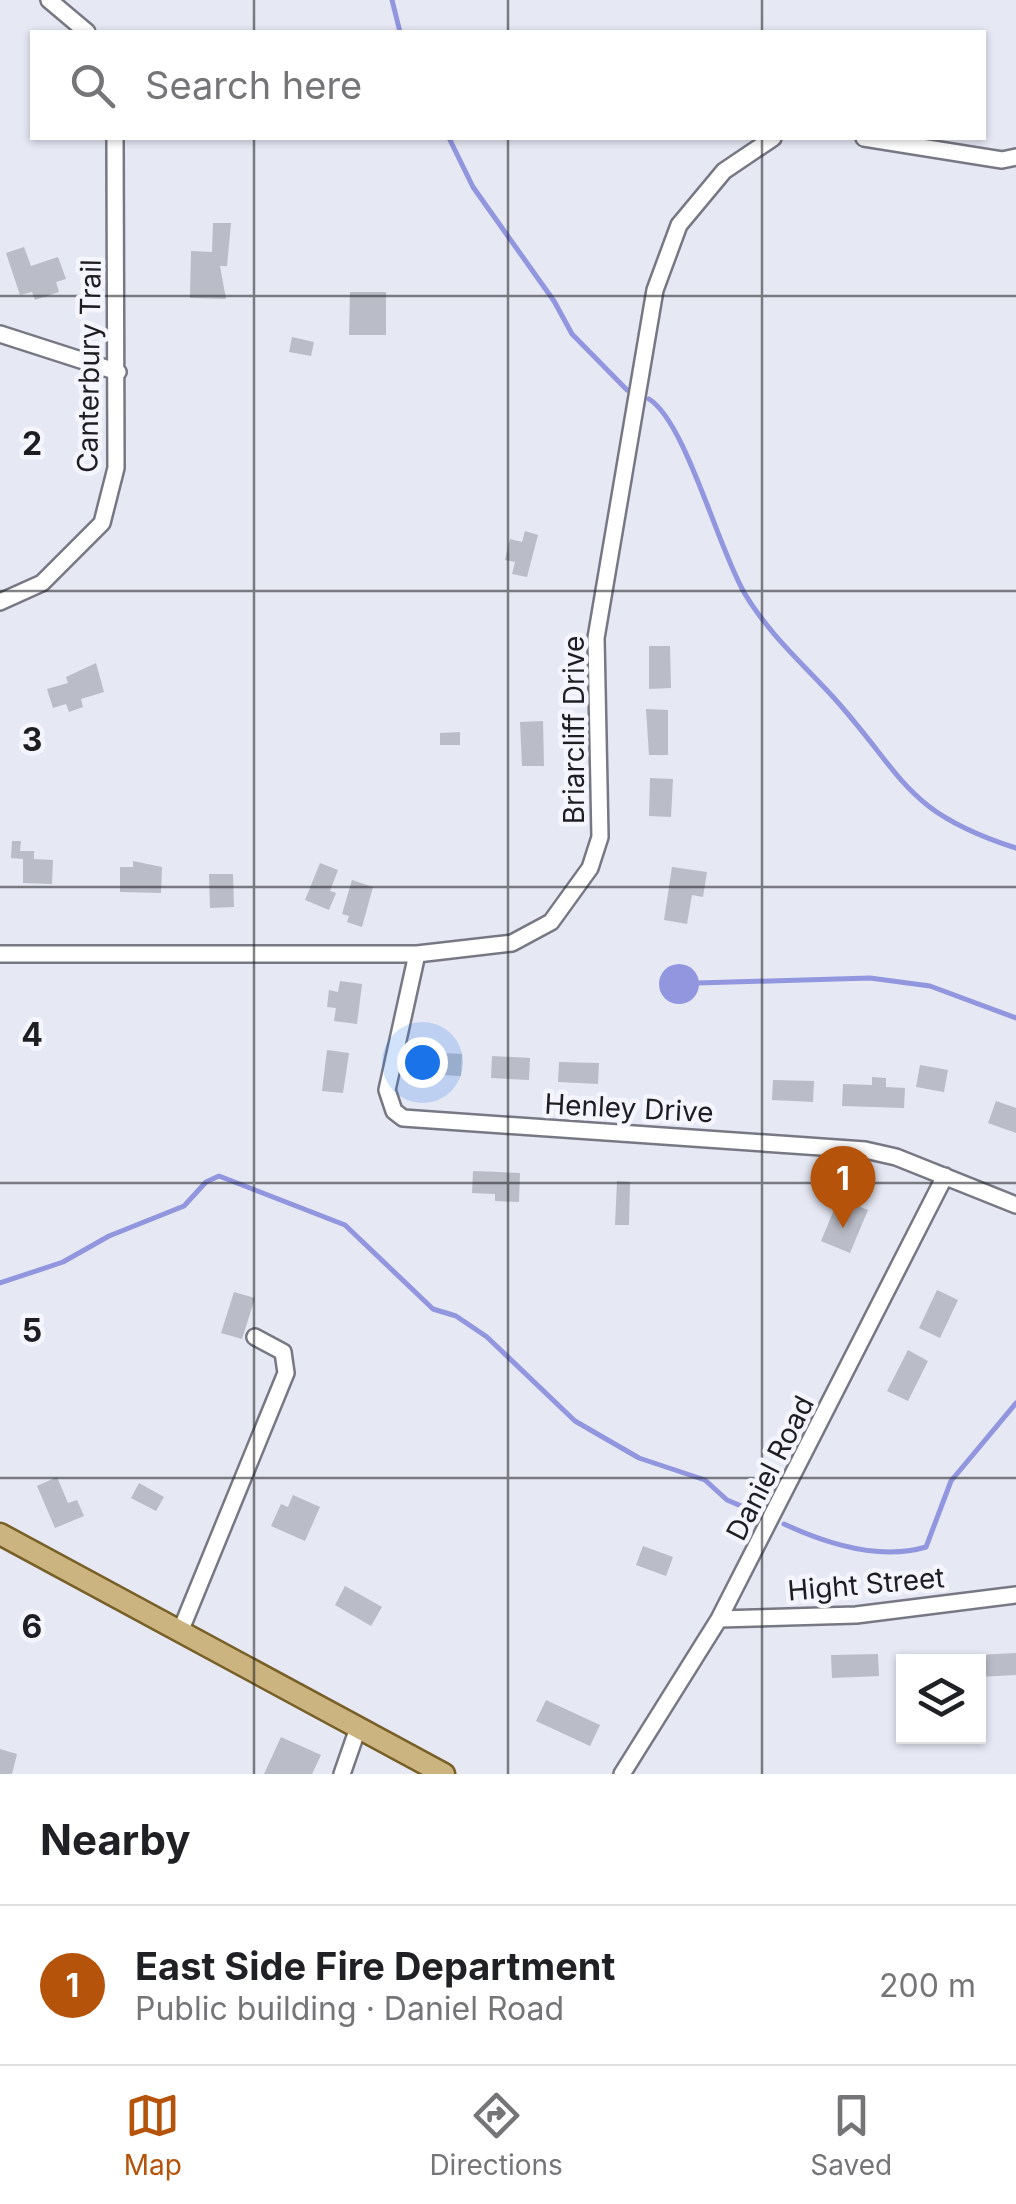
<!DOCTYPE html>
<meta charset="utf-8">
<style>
:root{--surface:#fff;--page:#f2f2f2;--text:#202124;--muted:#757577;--line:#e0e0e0;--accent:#b45309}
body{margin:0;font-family:Inter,sans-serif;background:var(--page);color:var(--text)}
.controls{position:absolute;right:30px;bottom:30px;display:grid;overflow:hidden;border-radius:0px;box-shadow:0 2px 8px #0004}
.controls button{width:90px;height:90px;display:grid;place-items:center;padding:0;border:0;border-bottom:2px solid var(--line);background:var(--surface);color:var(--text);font:50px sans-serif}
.you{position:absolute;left:422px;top:1062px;width:35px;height:35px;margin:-25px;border:8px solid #fff;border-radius:50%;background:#1a73e8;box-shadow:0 0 0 15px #1a73e833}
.badge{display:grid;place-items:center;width:65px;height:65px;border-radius:50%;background:var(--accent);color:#fff;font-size:32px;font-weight:700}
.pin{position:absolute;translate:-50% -82px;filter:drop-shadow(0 2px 5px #0008)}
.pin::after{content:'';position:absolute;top:52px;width:35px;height:30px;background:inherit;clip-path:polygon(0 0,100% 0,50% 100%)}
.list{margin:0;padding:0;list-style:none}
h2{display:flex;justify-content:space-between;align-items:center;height:130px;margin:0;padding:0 40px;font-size:42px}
h2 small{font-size:32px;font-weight:400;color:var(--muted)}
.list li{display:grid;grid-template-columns:65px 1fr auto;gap:30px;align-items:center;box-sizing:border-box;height:160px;padding:0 40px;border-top:2px solid var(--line)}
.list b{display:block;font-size:38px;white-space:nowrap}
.list p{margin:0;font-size:32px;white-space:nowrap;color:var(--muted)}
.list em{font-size:32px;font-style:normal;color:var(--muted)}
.icon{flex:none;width:55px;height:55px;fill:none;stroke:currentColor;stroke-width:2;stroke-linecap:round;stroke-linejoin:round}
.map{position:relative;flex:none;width:1016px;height:1774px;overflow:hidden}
.search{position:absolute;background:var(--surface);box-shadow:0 2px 8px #0004;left:30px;right:30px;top:30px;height:110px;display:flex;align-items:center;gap:25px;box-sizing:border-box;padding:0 35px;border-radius:0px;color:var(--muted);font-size:38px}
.sheet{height:290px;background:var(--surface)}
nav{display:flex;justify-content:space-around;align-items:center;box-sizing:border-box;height:140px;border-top:2px solid var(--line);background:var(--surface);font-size:28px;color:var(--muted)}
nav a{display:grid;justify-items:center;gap:5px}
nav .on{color:var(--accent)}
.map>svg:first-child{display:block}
.water{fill:#9196de}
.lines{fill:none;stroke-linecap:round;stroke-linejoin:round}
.stream{stroke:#9196de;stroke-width:5}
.building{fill:#babcc7}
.minor-casing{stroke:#777883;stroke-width:20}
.major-casing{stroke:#785f27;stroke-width:25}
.minor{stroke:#fff;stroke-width:15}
.major{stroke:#cbb47f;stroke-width:20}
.grid{fill:none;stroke:#1e1e22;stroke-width:2.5;stroke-opacity:0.55}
.labels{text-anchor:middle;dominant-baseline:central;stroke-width:9;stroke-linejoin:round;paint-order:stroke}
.street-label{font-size:28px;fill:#1e1e22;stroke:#f4f5ff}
.grid-label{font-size:32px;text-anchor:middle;font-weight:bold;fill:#1e1e22;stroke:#f4f5ff;stroke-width:9;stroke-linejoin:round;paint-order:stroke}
</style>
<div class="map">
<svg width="1016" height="1774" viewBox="0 0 1016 1774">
<rect width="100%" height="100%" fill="#e6e8f4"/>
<!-- water -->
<path class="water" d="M659 984a20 20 0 1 1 40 0a20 20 0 1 1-40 0Z"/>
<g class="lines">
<!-- stream -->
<path class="stream" d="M392,0L400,32
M449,138L473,187L554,301L572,334L627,390
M649,399C686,422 718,549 745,594C768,633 804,665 834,698C905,777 904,812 1016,848
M698,983L870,978L930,986L1016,1018
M0,1283L63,1262L109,1236L184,1206L206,1182L219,1176L345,1225L433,1309L456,1316L487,1337L575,1421L639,1458L705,1480L727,1500L760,1514
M784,1524C827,1544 879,1561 926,1547L951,1481L1016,1403"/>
</g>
<!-- building -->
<path class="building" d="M213,223H231L227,266H220L226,299L190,298L191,251L212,252Z
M24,247L31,266L58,257L66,279L56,282L59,292L35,300L32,292L20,295L6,253Z
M350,292H386V335H349Z
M292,337L314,342L311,356L289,352Z
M525,531L538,535L527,577L512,574L515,562L505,560L510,539L522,542Z
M649,646H670L671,688L649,689Z
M96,663L104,692L81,699L83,707L69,712L66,704L53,708L47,689L68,683L66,677Z
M646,709L668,710V755H649Z
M543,721L544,766H522L520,722Z
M460,732V745H440V733Z
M650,778L673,779L671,817L649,816Z
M12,841H21L20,851H34V859L53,860L52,884L23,883V859L11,858Z
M133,861L162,867L161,893L120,892V867H133Z
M320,863L338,870L330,891L336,893L329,910L305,900Z
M672,867L707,872L703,897L692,895L687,924L664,920Z
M209,874H233L234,907L210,908Z
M352,880L373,887L362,927L347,922L349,916L342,914Z
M340,981L362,984L357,1024L334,1021L336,1008L327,1007L329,990L338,992Z
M327,1050L349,1053L343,1093L322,1091Z
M424,1052L462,1054L461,1076L422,1074Z
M492,1056L530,1058L529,1080L491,1078Z
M559,1062L599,1063L598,1084L558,1082Z
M920,1065L948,1070L944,1092L916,1087Z
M872,1077L886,1078V1087L905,1088L904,1108L842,1106L843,1084L872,1085Z
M773,1080L814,1081L813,1102L772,1100Z
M996,1101L1016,1108V1133L988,1123Z
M473,1171L520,1173L519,1202L495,1201V1194L472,1193Z
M617,1181L630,1182L629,1225H615Z
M839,1198L868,1210L850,1253L821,1241Z
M937,1290L958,1300L940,1338L919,1328Z
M234,1292L255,1298L242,1339L221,1333Z
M908,1350L928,1361L908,1401L887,1391Z
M57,1477L68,1503L77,1500L84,1516L55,1528L37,1486Z
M139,1483L164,1497L156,1511L131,1498Z
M293,1495L320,1507L305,1541L271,1526L281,1504L288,1507Z
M643,1546L673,1557L666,1576L636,1565Z
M345,1586L382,1607L371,1626L335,1605Z
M1016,1653V1675L978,1677L977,1655Z
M878,1654L879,1676L832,1678L831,1655Z
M546,1700L600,1725L590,1746L536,1721Z
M281,1737L321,1755L312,1774H264Z
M0,1749L17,1754L12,1774H0Z"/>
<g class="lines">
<!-- minor casing -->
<g class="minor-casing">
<path id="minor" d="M49,0L87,32
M864,138L1002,160L1016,157
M0,334L118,372
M0,602L42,583L102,523L116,468L115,138
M0,954H417L512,943L551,922L590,868L600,837L596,638L655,290L679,225L724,171L773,138
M417,954L387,1090L394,1111L403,1118L865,1150L896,1157L1016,1205
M719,1619L856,1615L1016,1595
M180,1632L286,1373L283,1352L255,1337
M342,1774L358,1728
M622,1774L719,1619L945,1176"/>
</g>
<!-- major casing -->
<g class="major-casing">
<path id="major" d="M0,1534L444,1774"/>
</g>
<!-- minor -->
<use href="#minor" class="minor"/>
<!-- major -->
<use href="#major" class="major"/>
</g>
<!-- grid -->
<path class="grid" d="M254,0V32M508,0V32M762,0V32M254,138V1774M508,138V1774M762,138V1774M0,296H1016M0,591H1016M0,887H1016M0,1183H1016M0,1478H1016"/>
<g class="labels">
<!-- street labels -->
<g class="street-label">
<text transform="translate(89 366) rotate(-89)">Canterbury Trail</text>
<text transform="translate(574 730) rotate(-90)">Briarcliff Drive</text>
<text transform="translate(629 1108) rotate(3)">Henley Drive</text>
<text transform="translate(770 1468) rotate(-63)">Daniel Road</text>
<text transform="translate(866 1584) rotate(-5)">Hight Street</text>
</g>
</g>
<g class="grid-label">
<text x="32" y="455">2</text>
<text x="32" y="751">3</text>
<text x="32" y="1046">4</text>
<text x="32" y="1342">5</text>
<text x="32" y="1638">6</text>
</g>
</svg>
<div class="controls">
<button><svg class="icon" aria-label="layers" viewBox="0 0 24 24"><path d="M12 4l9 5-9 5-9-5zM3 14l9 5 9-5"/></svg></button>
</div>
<div class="you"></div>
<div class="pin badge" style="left:843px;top:1228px">1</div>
<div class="search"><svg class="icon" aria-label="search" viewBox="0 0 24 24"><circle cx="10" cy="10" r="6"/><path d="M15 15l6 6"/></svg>Search here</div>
</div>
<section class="sheet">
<h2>Nearby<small></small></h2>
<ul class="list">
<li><span class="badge">1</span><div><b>East Side Fire Department</b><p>Public building · Daniel Road</p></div><em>200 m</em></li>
</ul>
</section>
<nav>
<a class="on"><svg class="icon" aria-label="map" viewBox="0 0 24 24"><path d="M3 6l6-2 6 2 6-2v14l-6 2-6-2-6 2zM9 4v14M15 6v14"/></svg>Map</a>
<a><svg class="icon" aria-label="directions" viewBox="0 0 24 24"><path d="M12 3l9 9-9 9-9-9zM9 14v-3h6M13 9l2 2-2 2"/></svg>Directions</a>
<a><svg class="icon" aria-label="saved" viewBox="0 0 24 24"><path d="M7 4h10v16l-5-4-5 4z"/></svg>Saved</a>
</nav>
